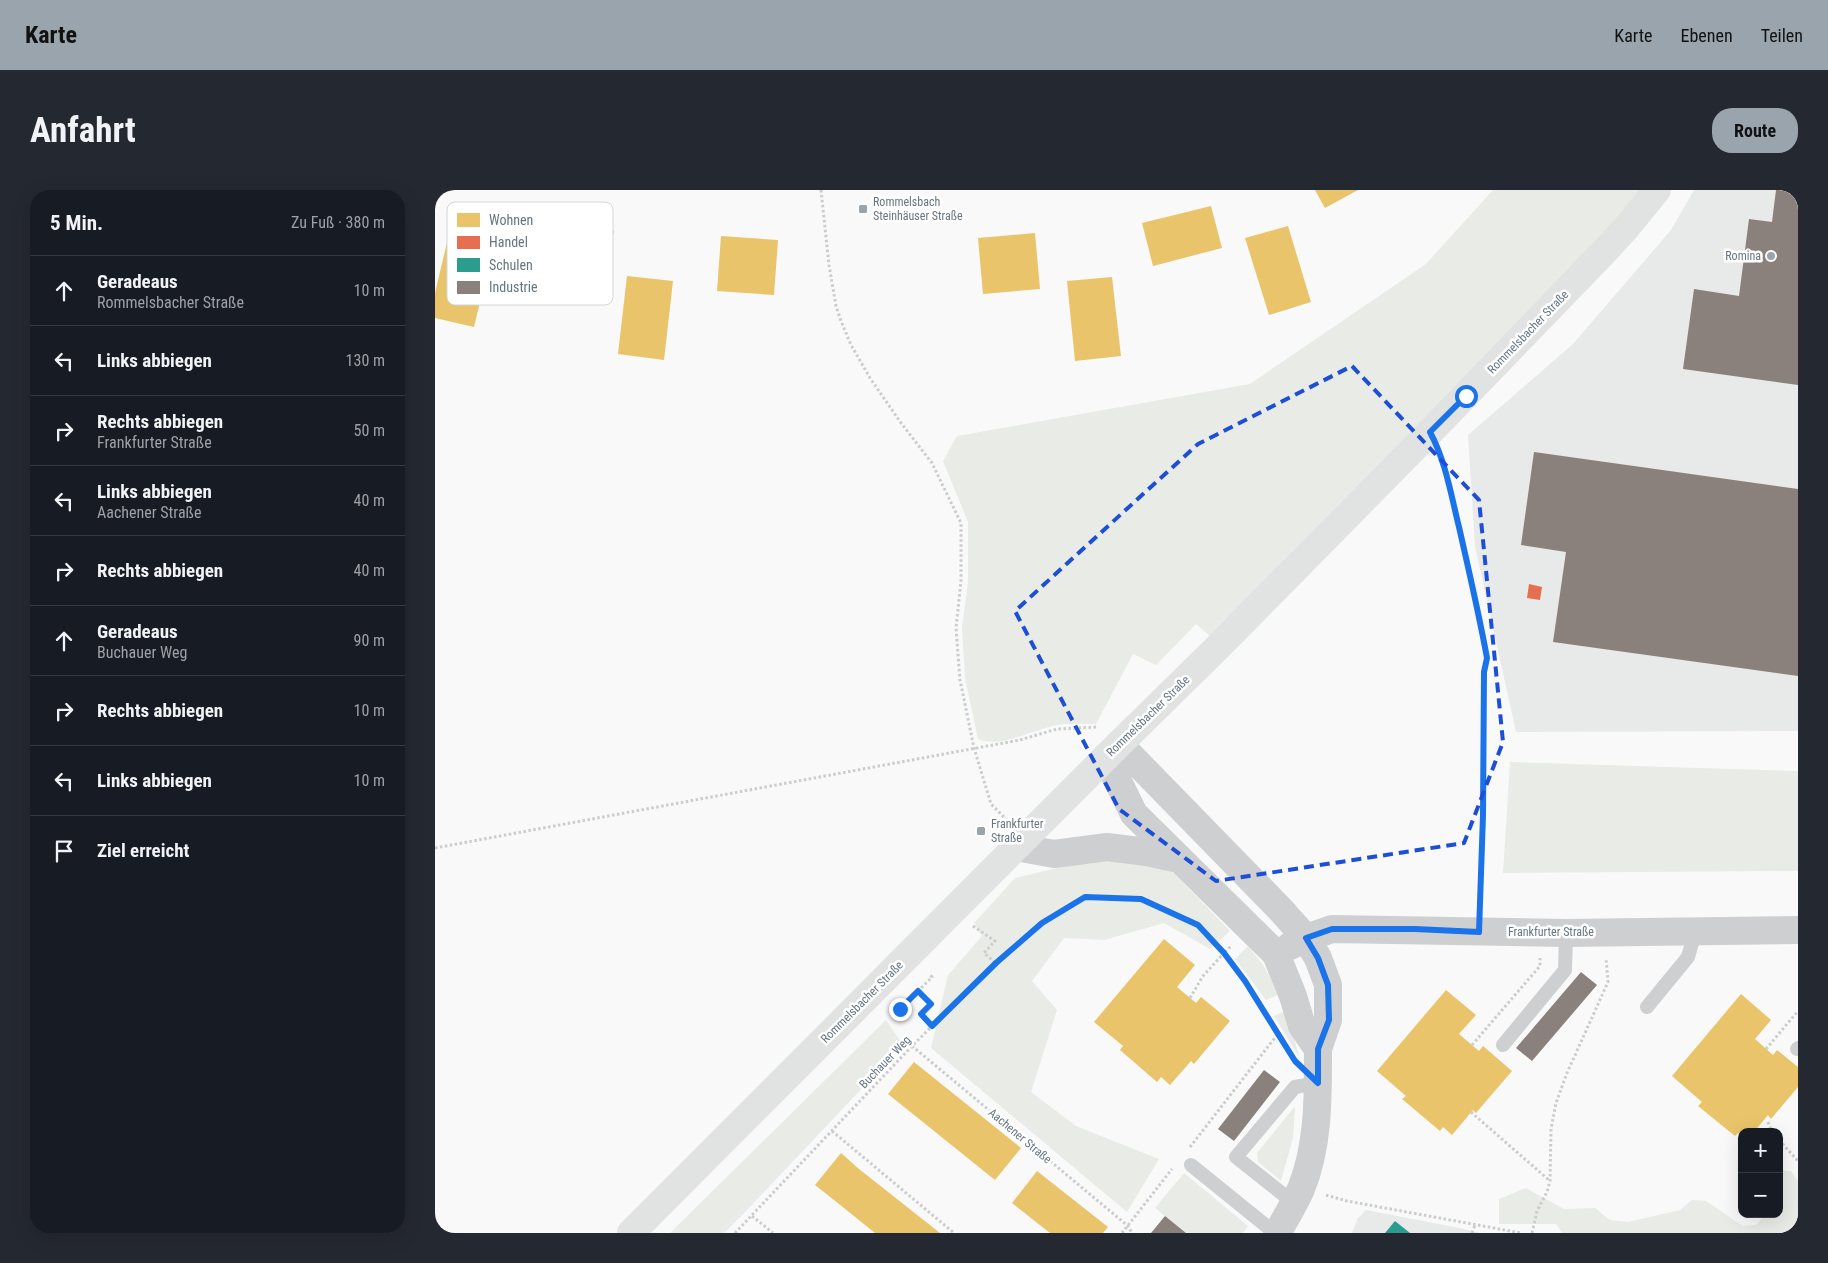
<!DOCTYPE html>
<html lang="de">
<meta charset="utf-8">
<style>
:root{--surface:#171b24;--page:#242831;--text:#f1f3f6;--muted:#9ea1a6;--line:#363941;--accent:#99a4ac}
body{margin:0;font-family:"Roboto Condensed",sans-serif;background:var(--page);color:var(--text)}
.controls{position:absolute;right:15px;bottom:15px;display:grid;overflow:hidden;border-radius:10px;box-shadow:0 5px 20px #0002}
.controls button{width:45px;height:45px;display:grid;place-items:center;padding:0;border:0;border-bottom:1px solid var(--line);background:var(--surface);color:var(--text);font:25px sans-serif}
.stop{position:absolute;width:15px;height:15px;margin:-11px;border:4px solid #1a73e8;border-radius:50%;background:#fff}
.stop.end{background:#1a73e8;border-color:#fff;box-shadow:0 1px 5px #0008}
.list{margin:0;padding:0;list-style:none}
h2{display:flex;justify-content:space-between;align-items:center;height:65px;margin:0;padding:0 20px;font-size:21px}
h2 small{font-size:16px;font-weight:400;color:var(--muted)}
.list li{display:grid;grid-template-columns:32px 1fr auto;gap:15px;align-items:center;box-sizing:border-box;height:70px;padding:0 20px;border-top:1px solid var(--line)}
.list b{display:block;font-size:19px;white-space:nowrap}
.list p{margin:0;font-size:16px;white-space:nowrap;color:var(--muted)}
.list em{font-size:16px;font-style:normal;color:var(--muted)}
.icon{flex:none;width:28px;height:28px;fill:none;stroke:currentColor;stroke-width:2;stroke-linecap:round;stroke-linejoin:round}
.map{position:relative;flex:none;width:1363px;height:1043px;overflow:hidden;border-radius:20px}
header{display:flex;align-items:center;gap:30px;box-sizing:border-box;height:70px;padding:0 25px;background:var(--accent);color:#111}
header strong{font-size:24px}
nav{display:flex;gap:28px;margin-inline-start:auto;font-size:18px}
.intro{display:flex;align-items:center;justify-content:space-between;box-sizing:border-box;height:120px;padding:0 30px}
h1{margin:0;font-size:35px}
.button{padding:12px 22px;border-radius:20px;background:var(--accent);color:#111;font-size:18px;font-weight:700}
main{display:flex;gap:30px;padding:0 30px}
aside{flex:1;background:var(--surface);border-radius:20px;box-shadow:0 5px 20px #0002}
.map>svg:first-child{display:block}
.built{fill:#e8e9e9}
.green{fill:#e8ebe6}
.homes{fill:#e9c46a}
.shops{fill:#e76f51}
.schools{fill:#2a9d8f}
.industry{fill:#8a817c}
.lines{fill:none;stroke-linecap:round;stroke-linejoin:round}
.path{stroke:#cbcccd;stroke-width:3;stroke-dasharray:2.5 2.5;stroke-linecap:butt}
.service{stroke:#cecfd0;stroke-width:14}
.minor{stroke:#cecfd0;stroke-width:28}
.secondary{stroke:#e1e2e2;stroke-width:28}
.route{stroke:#1a73e8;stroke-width:6}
.marked{fill:none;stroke:#1d4ed8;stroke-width:4;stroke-dasharray:10 6;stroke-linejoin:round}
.poi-dot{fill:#99a4ac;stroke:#fff;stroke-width:2}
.labels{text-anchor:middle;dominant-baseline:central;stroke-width:5;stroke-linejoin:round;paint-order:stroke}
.poi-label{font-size:12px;fill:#657683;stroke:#fff;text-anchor:start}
.street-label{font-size:12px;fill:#657683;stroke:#fff}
.key{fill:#fff;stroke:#d1d6da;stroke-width:1}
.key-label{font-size:14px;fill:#657683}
</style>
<header>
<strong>Karte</strong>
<nav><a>Karte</a><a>Ebenen</a><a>Teilen</a></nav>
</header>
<div class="intro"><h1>Anfahrt</h1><a class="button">Route</a></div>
<main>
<aside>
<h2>5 Min.<small>Zu Fuß · 380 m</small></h2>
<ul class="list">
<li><svg class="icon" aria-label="ahead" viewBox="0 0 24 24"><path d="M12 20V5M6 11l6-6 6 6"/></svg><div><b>Geradeaus</b><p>Rommelsbacher Straße</p></div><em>10 m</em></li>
<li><svg class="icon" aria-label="left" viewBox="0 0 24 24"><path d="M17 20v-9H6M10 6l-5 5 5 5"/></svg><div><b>Links abbiegen</b></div><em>130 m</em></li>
<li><svg class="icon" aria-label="right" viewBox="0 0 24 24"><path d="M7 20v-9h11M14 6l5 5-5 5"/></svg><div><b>Rechts abbiegen</b><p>Frankfurter Straße</p></div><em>50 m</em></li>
<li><svg class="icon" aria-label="left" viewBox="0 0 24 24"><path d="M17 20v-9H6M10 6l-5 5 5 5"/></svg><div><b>Links abbiegen</b><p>Aachener Straße</p></div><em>40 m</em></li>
<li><svg class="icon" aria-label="right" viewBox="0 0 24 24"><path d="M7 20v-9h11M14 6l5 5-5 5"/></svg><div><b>Rechts abbiegen</b></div><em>40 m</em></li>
<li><svg class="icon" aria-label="ahead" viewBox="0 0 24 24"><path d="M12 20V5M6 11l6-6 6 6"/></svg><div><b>Geradeaus</b><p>Buchauer Weg</p></div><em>90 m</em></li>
<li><svg class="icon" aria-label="right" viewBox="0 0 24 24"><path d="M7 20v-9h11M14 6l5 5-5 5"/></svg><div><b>Rechts abbiegen</b></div><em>10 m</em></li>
<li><svg class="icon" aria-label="left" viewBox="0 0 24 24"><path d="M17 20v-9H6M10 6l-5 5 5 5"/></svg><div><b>Links abbiegen</b></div><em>10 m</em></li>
<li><svg class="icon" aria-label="arrive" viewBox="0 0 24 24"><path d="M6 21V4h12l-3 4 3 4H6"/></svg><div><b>Ziel erreicht</b></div></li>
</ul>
</aside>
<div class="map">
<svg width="1363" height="1043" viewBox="0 0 1363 1043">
<rect width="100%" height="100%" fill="#f9f9f9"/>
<!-- built -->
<path class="built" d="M1259,0H1363V541L1081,542L1040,356L1033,245L1138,154L1236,40Z
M931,1020L1020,1037L1045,1043H917L923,1028Z"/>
<!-- green -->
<path class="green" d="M1058,0H1222L785,455L761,434L721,475L698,464L661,534C648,534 634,533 622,535C600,539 564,559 543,549L530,488L527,438L533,392V332L508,271L522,246L815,194L991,74Z
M1075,572L1363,581V681L1068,683Z
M672,666L709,668L740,684L795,741L775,759L729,733L669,750L629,748L597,791L622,820L596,902L641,936L724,969L692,1022L496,858L513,785L547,746L539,733L580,688Z
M813,756L828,775L844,804L831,810L800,769Z
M852,820L864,867L839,826Z
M451,830L468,855L312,1020L289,1043H235Z
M860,916L858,948L846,991L823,972L822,963Z
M1344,980L1356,981L1363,991V1043H1127L1121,1034H1064V1009L1091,998L1129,1019L1160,1018L1175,1030L1193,1032L1245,1020L1257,1010L1271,1011L1308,1036L1321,1035L1331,1024H1344Z
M749,983L813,1036L808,1043H751L720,1018Z"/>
<!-- homes -->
<path class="homes" d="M880,0H923L890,18Z
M776,16L787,58L718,76L707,33Z
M110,25L179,41L169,85L100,69Z
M853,36L876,112L834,125L810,48Z
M600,43L605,99L548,104L543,48Z
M286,46L343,50L339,105L282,101Z
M13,48L58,58L39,137L0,128V103Z
M192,86L238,91L229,170L183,164Z
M677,87L686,166L640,171L632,91Z
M729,749L760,775L742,797L761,813L766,807L795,831L759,874L756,871L735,895L726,887L722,892L685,860L688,856L659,832Z
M1011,800L1041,825L1024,844L1044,861L1048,856L1077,881L1041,923L1038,920L1017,945L1008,937L1005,941L967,909L971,906L942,881Z
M1306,804L1336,830L1320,849L1338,865L1342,860L1363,877V897L1336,929L1333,925L1319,942H1307V946L1303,943L1300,946L1263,916L1267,912L1237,886Z
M479,872L586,958L560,990L453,904Z
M406,963L424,979L505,1043H440L399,1010L380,995Z
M602,981L673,1037L668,1043H615L577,1013Z"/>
<!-- shops -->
<path class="shops" d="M1094,394L1107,397L1105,410L1092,408Z"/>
<!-- schools -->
<path class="schools" d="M960,1031L975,1043H950Z"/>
<!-- industry -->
<path class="industry" d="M1341,0H1363V195L1248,179L1259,99L1304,106L1314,29L1337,32Z
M1099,262L1363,299V486L1118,452L1131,362L1086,355Z
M1146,782L1162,795L1097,871L1081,858Z
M829,880L845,892L799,951L783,939Z
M730,1026L751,1043H716Z"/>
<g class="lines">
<!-- path -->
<path class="path" d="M386,0L394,75L401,116L406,131L416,155L435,188L466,233L497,273L526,333V391L521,438L525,490L539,558L556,614L572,630
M1007,268L1034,380L1052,468L1049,482L1048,625L1045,716
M0,658L585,550L622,539L663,537
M538,736L560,751L549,763L561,773
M483,801L496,814L486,824L497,836
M755,808L768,786L789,763L810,791L837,834
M465,819L497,787L495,785
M1037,855L1105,776V768
M477,856L693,1036L697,1043
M1331,859L1363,821
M1036,922L1115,991
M1333,932L1337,942
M397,941L519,1043
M1344,950L1363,971
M755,957L842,845
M891,1005L912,1011L1086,1043
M317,1026L338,1043
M300,1043L477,856L561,773L607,733L650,707L706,709L763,735L789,763L796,756
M687,1043L737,979
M1037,1043L1040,1035
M1097,1043L1102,1021L1112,1002L1115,991L1116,939L1121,913L1132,883L1173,792L1171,768"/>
<!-- service -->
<path class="service" d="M1212,817L1253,767L1257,753V741
M1068,855L1130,780L1131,743
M1362,859L1363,858
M756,975L840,1043
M859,1013L801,967L860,897L883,893"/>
<!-- minor -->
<path class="minor" d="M671,567L699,624L841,764L858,806L867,836L883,859L893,830V795L883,768L871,748L845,719L684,554
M581,657L619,664L672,657L712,662L744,669
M855,756L871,748L897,739L1131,743L1363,740
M842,1043C851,1028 859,1014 866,999C884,955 883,906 883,859"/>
<!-- secondary -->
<path class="secondary" d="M196,1043L671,567L785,455L995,242L1167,64L1191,38L1222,0"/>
</g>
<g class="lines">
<!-- route -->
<path class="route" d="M465,819L483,801L496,814L486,824L497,836L561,773L607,733L650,707L706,709L763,735L789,763L810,791L860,871L883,893V859L894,830L893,795L883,768L871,748L897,739H980L1044,742L1048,625L1049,482L1052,468C1044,424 1034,381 1024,337C1016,305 1011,272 995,242L1031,206"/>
</g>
<!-- marked area -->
<path class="marked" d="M917,176L1044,310L1068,552L1029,653L781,691L684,619L580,421L763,254Z"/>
<!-- markers -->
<g class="poi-dot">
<rect x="423" y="14" width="10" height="10" rx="2.5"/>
<circle cx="1336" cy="66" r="5"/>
<rect x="541" y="636" width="10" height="10" rx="2.5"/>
</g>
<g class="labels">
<!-- poi labels -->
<g class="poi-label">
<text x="438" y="12">Rommelsbach<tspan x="438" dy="14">Steinhäuser Straße</tspan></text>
<text x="1326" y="66" text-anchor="end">Romina</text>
<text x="556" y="634">Frankfurter<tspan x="556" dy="14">Straße</tspan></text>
</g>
<!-- street labels -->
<g class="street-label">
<text transform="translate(1093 142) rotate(-46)">Rommelsbacher Straße</text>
<text transform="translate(713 526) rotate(-44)">Rommelsbacher Straße</text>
<text x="1116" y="742">Frankfurter Straße</text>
<text transform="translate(427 812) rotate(-45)">Rommelsbacher Straße</text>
<text transform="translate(450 872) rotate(-46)">Buchauer Weg</text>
<text transform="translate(585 946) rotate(40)">Aachener Straße</text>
</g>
</g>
<!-- legend -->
<rect x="12" y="12" width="166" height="103" rx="8" class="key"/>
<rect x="22" y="23" width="23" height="14" fill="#e9c46a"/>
<rect x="22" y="46" width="23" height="13" fill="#e76f51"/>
<rect x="22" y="68" width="23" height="14" fill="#2a9d8f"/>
<rect x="22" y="91" width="23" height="13" fill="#8a817c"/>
<g class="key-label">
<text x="54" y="35">Wohnen</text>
<text x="54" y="57">Handel</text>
<text x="54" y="80">Schulen</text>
<text x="54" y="102">Industrie</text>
</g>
</svg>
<div class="controls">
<button>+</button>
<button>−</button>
</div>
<div class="stop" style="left:1031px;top:206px"></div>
<div class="stop end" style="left:465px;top:819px"></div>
</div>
</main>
